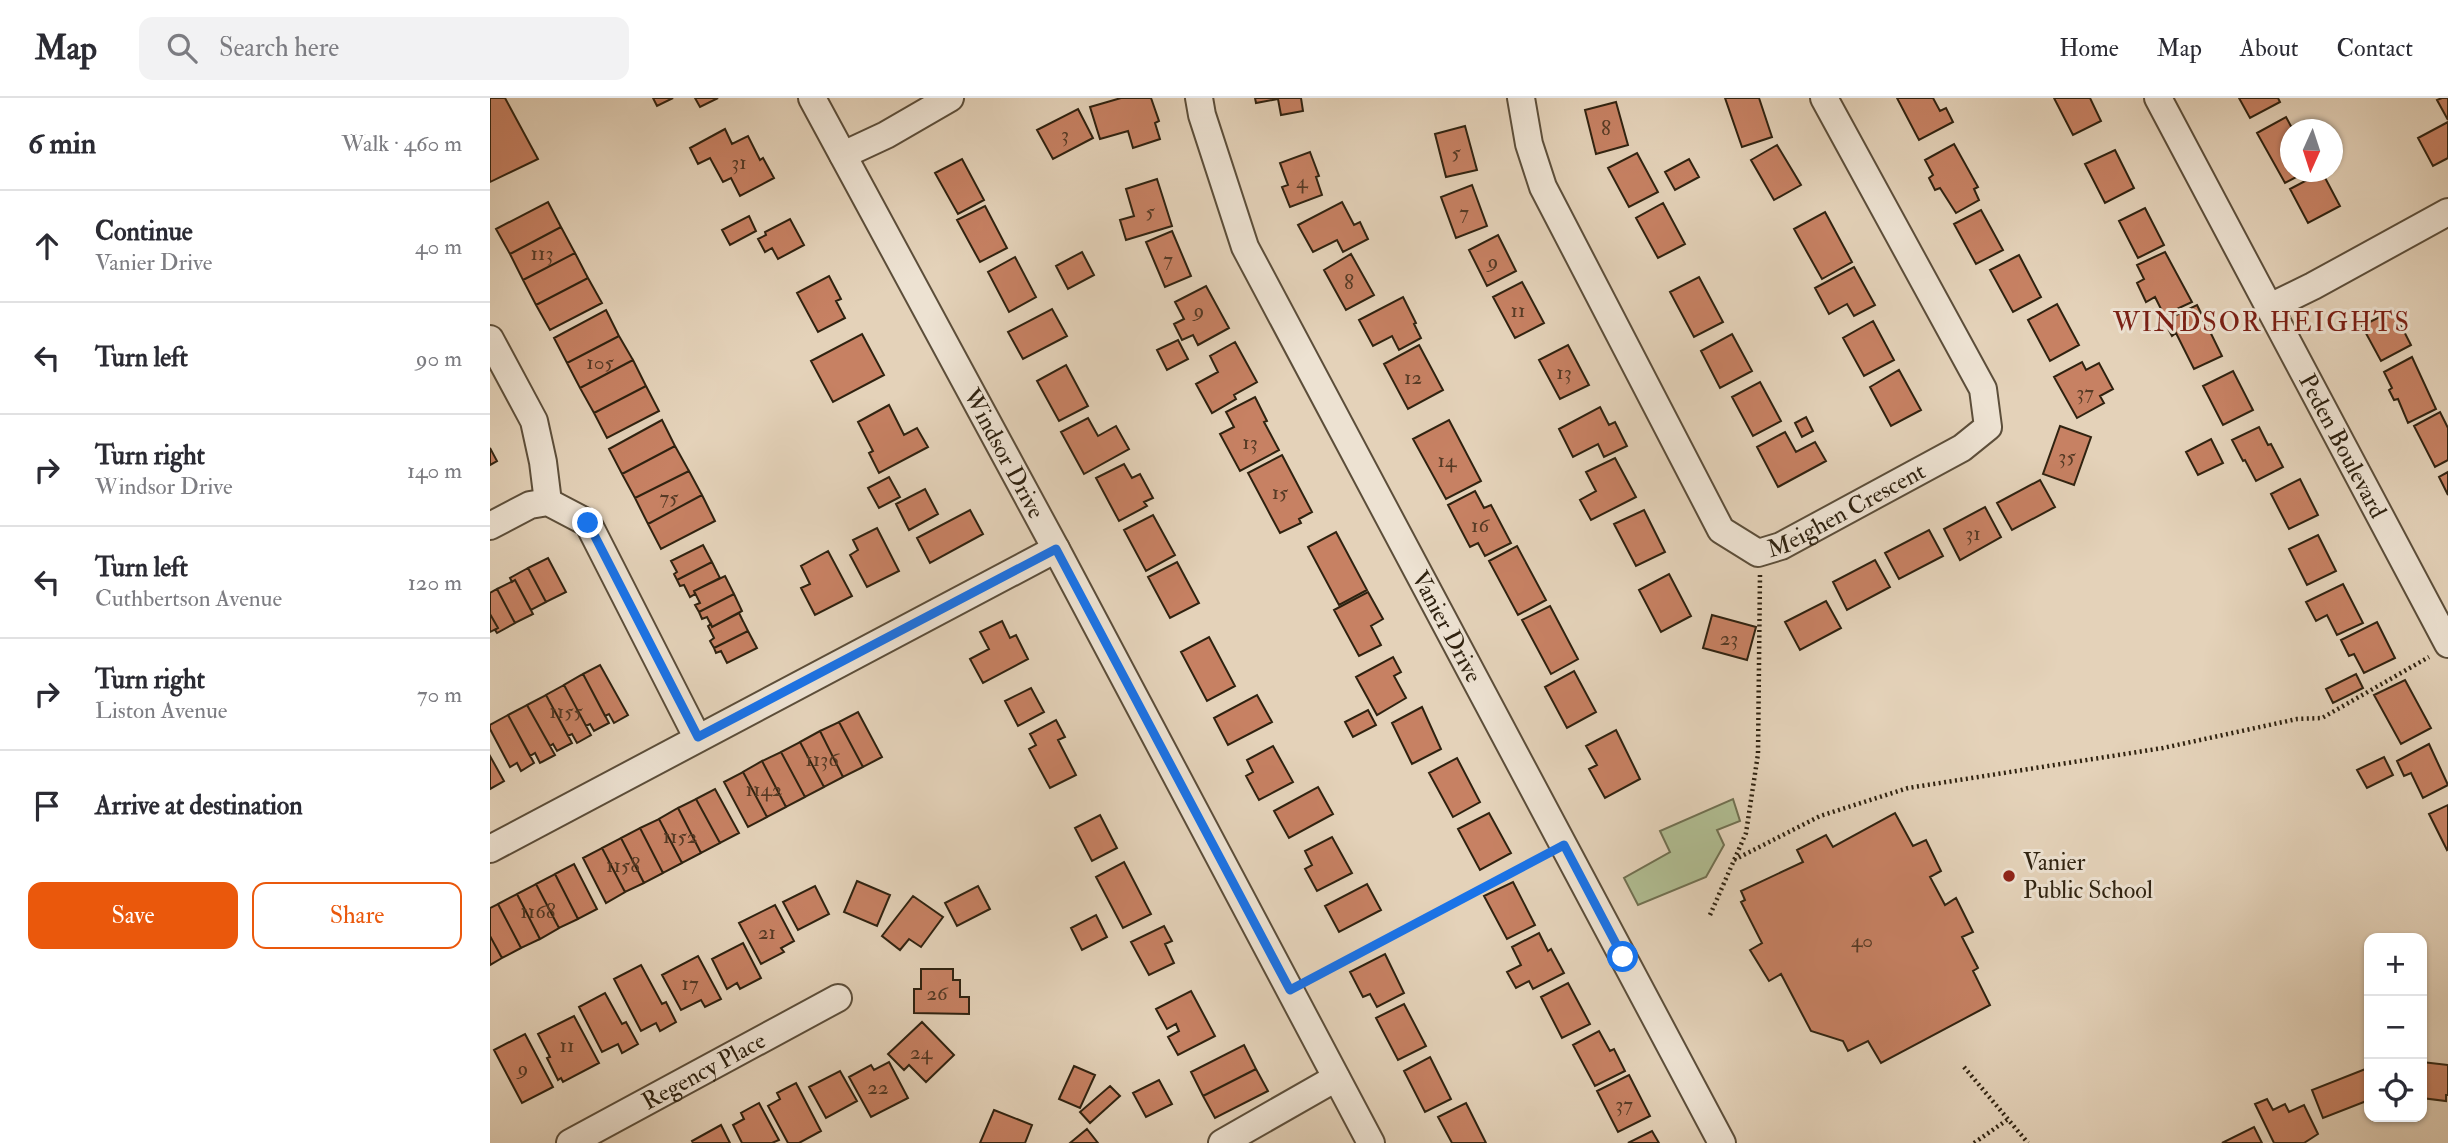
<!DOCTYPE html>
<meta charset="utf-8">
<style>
:root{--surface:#fff;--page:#f2f2f3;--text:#2b2b33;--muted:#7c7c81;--line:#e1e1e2;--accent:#ea580c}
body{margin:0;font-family:"IM FELL Double Pica",serif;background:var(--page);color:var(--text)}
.controls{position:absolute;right:21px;bottom:21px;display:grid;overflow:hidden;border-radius:14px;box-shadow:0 2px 5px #0004}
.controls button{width:63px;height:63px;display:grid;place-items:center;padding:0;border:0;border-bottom:2px solid var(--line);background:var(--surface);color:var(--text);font:35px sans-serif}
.compass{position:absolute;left:1790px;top:21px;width:63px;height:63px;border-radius:50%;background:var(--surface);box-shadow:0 2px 5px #0004;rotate:183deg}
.stop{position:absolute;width:21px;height:21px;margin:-16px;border:5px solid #1a73e8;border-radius:50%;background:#fff}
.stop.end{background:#1a73e8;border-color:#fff;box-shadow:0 2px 7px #0008}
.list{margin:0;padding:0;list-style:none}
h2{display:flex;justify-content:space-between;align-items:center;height:91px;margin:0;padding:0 28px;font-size:30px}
h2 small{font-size:23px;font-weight:400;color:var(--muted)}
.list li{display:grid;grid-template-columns:46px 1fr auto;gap:21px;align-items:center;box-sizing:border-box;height:112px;padding:0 28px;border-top:2px solid var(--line)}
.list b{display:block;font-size:26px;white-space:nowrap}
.list p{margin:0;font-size:23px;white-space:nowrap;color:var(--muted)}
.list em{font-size:23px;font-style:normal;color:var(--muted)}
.actions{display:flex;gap:14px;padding:21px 28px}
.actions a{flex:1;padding:16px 0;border:2px solid var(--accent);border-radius:14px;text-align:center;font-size:24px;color:var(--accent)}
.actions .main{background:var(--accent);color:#fff}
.icon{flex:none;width:38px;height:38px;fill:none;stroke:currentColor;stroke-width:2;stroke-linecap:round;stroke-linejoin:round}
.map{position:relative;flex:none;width:1958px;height:1045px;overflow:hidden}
header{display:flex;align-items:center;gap:42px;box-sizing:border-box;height:98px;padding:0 35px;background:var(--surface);border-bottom:2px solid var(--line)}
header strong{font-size:33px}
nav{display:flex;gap:38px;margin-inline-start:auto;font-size:24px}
.search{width:490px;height:63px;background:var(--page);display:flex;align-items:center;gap:18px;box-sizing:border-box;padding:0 24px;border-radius:14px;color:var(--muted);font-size:26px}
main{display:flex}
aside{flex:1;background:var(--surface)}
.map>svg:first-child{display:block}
.green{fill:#b0bd92;stroke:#707051;stroke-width:2}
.building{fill:#c78163;stroke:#2f2210;stroke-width:2}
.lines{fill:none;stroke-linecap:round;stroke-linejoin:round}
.minor-casing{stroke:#5c4e3a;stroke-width:30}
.path{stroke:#2f2210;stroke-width:4.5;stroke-dasharray:2 3.5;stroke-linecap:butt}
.minor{stroke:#ede2d2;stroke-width:26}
.route{stroke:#1a73e8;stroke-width:9}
.poi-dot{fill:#8f2418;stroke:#ede2d2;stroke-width:2.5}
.labels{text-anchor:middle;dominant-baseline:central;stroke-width:6;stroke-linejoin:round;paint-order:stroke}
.number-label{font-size:21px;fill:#553a25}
.street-label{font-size:24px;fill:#2f2210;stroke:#ede2d2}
.poi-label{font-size:24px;fill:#2f2210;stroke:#ede2d2;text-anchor:start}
.neighbourhood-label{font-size:26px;letter-spacing:2px;fill:#7a1f14;stroke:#ede2d2}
</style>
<header>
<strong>Map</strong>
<div class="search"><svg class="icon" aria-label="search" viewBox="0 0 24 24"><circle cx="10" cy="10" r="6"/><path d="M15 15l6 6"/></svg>Search here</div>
<nav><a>Home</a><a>Map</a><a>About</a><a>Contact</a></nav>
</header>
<main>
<aside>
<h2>6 min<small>Walk · 460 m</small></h2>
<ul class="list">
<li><svg class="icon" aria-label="ahead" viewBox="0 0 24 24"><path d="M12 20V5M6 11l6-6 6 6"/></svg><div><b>Continue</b><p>Vanier Drive</p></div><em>40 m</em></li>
<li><svg class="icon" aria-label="left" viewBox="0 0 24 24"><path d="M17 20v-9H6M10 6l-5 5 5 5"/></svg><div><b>Turn left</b></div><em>90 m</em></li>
<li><svg class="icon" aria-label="right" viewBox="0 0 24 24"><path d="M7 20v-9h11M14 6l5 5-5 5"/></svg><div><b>Turn right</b><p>Windsor Drive</p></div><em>140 m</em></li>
<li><svg class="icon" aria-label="left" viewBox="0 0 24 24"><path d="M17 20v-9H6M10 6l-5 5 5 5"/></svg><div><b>Turn left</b><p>Cuthbertson Avenue</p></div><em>120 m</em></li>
<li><svg class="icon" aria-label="right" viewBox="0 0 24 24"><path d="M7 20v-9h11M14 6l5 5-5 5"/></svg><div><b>Turn right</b><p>Liston Avenue</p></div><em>70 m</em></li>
<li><svg class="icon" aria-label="arrive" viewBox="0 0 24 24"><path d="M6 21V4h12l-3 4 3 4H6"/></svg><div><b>Arrive at destination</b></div></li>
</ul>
<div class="actions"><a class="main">Save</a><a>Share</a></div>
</aside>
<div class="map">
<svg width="1958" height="1045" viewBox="0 0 1958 1045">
<rect width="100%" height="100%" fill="#e4d2b9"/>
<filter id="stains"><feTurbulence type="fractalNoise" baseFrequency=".00286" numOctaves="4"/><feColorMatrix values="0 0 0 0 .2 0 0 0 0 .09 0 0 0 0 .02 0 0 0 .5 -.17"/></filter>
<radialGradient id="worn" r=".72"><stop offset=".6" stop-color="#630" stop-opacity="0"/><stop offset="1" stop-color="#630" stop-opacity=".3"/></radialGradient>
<!-- green -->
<path class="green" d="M1243,701L1250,723L1227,732L1234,747L1216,779L1148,807L1134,780L1180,754L1170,733Z"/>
<!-- building -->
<path class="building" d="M0,0H15L48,61L0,84Z
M163,0H183L167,8Z
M205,0H228L210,9Z
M631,0H661L669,23L665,25L670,41L643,50L638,33L610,41L600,9Z
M765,0H811L813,13L791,17L788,1L766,5Z
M1235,0H1269L1282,39L1252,49Z
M1407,0H1443L1450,13L1456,10L1463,24L1429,42Z
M1564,0H1600L1611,23L1583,37Z
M1749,0H1788L1790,4L1760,20Z
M1952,0H1958V22L1947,2Z
M1126,4L1138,47L1106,56L1095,12Z
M588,11L603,40L563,61L547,32Z
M1796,19L1803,32H1800V74H1816L1795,85L1767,35Z
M1958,24V60L1943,68L1928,40Z
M975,28L987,72L956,79L945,36Z
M235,31L242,46L258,38L270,62L273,60L284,80L250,98L241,80L233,84L220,60L208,66L200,50Z
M1464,46L1488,89L1484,91L1489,102L1466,115L1450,90L1445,92L1439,80L1443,77L1435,62Z
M1287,47L1311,87L1284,102L1261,62Z
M1625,52L1644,90L1615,105L1595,66Z
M820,54L829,78L826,79L832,97L800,109L792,89L798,87L790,65Z
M1147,55L1168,94L1139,109L1118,70Z
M472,61L494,102L468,116L445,75Z
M1199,61L1209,79L1185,92L1175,74Z
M1832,74L1850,108L1818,125L1800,91Z
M667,81L682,128L636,142L630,122L644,118L636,91Z
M982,87L997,128L966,140L951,99Z
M58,104L71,129L20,156L6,131Z
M852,104L864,127L870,124L878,141L853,154L847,142L823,154L808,127Z
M1173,105L1195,146L1168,160L1146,120Z
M495,108L517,150L490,164L467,122Z
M1655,110L1674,147L1648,160L1629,123Z
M1491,112L1513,152L1486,166L1464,126Z
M1335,114L1362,164L1332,181L1304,131Z
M259,118L266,133L240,147L232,132Z
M300,121L314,147L288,161L282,150L275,154L268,141L276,137L275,134Z
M71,129L85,155L33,182L20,156Z
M682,133L701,178L675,189L656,144Z
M1008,137L1026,173L997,188L979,152Z
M592,154L604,177L578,191L566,168Z
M1675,154L1702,204L1674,217L1665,199L1656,204L1647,185L1654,181L1647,167Z
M85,155L98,180L46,207L33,182Z
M861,156L884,197L856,212L834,172Z
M1529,157L1551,199L1523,214L1500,172Z
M525,159L546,199L519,214L498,174Z
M1364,169L1385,207L1364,218L1357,206L1339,216L1325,190Z
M339,178L351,201L346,203L355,220L328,234L307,195Z
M1209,179L1233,224L1204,239L1180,194Z
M98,180L112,205L60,232L46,207Z
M1032,184L1054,225L1025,240L1003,199Z
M716,188L739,230L708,247L703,237L692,242L684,226L694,221L685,204Z
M913,199L926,225L924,226L931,240L909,252L902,238L883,248L869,222Z
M1567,206L1589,247L1560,263L1538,222Z
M1707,207L1732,258L1704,271L1686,235L1682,238L1674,223Z
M562,211L577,238L533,261L518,234Z
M116,212L129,238L77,265L64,240Z
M1903,212L1921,247L1891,263L1872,228Z
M1383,223L1404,262L1374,278L1353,240Z
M372,236L394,277L343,304L321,263Z
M1242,236L1262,273L1230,290L1211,253Z
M129,238L143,262L90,290L77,265Z
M688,242L698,261L677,272L667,252Z
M745,244L767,284L744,297L746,301L722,315L706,286L728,274L720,258Z
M929,247L953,292L918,311L894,266Z
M1078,247L1099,287L1070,301L1049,262Z
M1922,259L1946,311L1918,325L1908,301L1904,302L1899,292L1902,290L1894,274Z
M143,262L156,288L104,315L90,290Z
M1592,264L1596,272L1609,265L1623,291L1610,298L1614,305L1587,320L1564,279Z
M576,267L598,308L569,323L547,283Z
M1409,272L1431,312L1401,328L1380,289Z
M1743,273L1763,312L1733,327L1713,288Z
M1270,284L1291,323L1263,338L1242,299Z
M156,288L169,313L117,340L104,315Z
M765,299L777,323L774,324L789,352L750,373L730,336L744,329L736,314Z
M399,307L414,337L427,330L438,349L389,375L379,355L383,353L368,324Z
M1110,309L1119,327L1125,324L1137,348L1114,359L1108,346L1083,359L1069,331Z
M1950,314L1958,330V362L1945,369L1924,328Z
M1316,319L1323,333L1312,339L1305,325Z
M598,320L608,338L626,328L639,351L594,376L571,334Z
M172,322L185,348L132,376L119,351Z
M959,322L991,383L956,401L923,341Z
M1570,328L1601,339L1584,387L1553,376Z
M1769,329L1778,347L1781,346L1793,369L1766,383L1755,362L1753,363L1742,342Z
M1295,334L1306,354L1325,344L1336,363L1288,389L1267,349Z
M1721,341L1733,365L1708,377L1696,354Z
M185,348L199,373L145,400L132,376Z
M0,350L7,363L0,367Z
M792,357L822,414L809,421L811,425L790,435L758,375Z
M1125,360L1146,399L1101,422L1090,402L1106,393L1096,374Z
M634,366L642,380L650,376L663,400L654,404L657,408L629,423L606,380Z
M199,373L212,397L158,426L145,400Z
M1958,374V397L1949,379Z
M399,379L410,399L389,410L378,390Z
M1810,381L1828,417L1799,431L1781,396Z
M1550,382L1565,409L1522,432L1507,405Z
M435,391L448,416L419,432L406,406Z
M985,393L994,410L1001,407L1021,445L995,458L988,445L980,449L958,407Z
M212,397L225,423L171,451L158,426Z
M1495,409L1511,439L1470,462L1454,431Z
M480,412L493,436L440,465L427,440Z
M1154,412L1175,454L1146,468L1124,426Z
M663,417L685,457L656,473L634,432Z
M387,430L409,473L377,489L360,457L368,452L363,442Z
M1439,432L1453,458L1409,481L1395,455Z
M846,434L877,492L849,507L818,449Z
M1828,437L1846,473L1817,487L1799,451Z
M213,447L222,464L187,482L184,476L187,474L181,463Z
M1027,448L1056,502L1028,517L999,463Z
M338,453L362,498L325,517L311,490L320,486L311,468Z
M58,460L76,494L56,504L38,470Z
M1385,462L1400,489L1357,512L1343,484Z
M222,464L230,480L204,493L205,496L200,499L194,487L190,488L187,482Z
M687,464L709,505L680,520L658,479Z
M38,470L56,504L41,512L25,482L22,484L20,480Z
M1179,476L1201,518L1171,534L1149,492Z
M235,478L244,496L209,514L205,507L210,505L204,493Z
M25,482L43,516L25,525L7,491Z
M1853,486L1873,525L1847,537L1837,517L1826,523L1816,504Z
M7,491L25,525L7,535L5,532L8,530L0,516V495Z
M878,494L893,521L881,528L891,547L869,558L844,512Z
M244,496L252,513L222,529L217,519L212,521L209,514Z
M1336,503L1351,530L1310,552L1295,524Z
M1060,508L1088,561L1061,576L1032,522Z
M249,515L258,533L224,550L220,543L224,540L218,528L221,526L222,529Z
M0,516L8,530L0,534Z
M1222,517L1266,529L1257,562L1213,550Z
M512,523L520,540L526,537L538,561L493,585L480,561L499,551L490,534Z
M1887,524L1905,560L1874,575L1864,556L1859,558L1851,542Z
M258,533L267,550L237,565L231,553L226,555L224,550Z
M719,539L745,588L717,603L691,554Z
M903,559L911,574L904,578L916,600L887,617L866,579Z
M110,567L138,617L124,625L119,616L115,618L93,576Z
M1084,573L1106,614L1077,630L1055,589Z
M93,576L119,625L104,633L100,626L96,628L74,587Z
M1866,576L1873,590L1843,605L1836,591Z
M1915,582L1941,630L1911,646L1884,597Z
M74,587L101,637L87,645L82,636L78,638L56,597Z
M541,590L554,614L528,628L515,603Z
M56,597L82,645L67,653L63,646L60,648L37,607Z
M767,597L782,624L738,647L724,620Z
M37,607L65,657L50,665L45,655L40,658L18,617Z
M932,609L951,651L922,666L902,625Z
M878,612L886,627L863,639L855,624Z
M368,614L392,659L373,669L349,624Z
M18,617L44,665L31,673L27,665L20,669L0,631V627Z
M566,622L575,639L568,642L586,677L560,690L539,651L546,647L540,636Z
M349,624L373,669L353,679L330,633Z
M1126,632L1150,681L1115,700L1099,671L1107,667L1096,648Z
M330,633L353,679L334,689L310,644Z
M310,644L334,689L315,699L291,654Z
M1939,646L1958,687L1933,700L1921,675L1914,678L1907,663Z
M783,648L803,684L769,702L756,678L763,674L757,662Z
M291,654L315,699L296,709L272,663Z
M0,658L14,683L0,691Z
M1894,659L1903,677L1877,690L1867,672Z
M967,660L990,704L963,719L939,675Z
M272,663L296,709L277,719L253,674Z
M253,674L277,719L258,729L234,684Z
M828,689L843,716L799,740L784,713Z
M225,691L249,735L230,745L206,701Z
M206,701L230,745L211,755L188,710Z
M1958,707V751L1957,752L1939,716Z
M188,710L211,755L192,765L169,721Z
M999,715L1021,755L990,772L968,731Z
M1405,715L1423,748L1436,742L1451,773L1440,779L1455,807L1466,800L1483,834L1472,839L1488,870L1483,873L1500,907L1391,965L1378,943L1358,953L1353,943L1321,933L1291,876L1279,883L1260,852L1272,845L1251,804L1255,802L1251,793L1313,764L1307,752L1336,737L1343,749Z
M610,717L627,750L602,763L585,730Z
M169,721L192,765L173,775L150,730Z
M150,730L173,775L154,785L131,740Z
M842,739L862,775L827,793L815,771L822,767L815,753Z
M131,740L154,785L135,794L112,750Z
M112,750L135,794L116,805L93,760Z
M634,764L661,816L633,830L606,779Z
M84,766L107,811L88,821L65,776Z
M65,776L88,821L69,830L46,786Z
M367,783L400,797L387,828L354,814Z
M1023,784L1045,827L1017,841L994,798Z
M46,786L69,830L50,841L27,796Z
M877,786L891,812L849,834L835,808Z
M325,788L339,816L308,832L293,804Z
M488,788L500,811L467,828L455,805Z
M27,796L50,841L31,850L8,806Z
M423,798L453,819L431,849L419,841L410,852L392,838Z
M8,806L31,850L12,860L0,838V810Z
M285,807L304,843L291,850L294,854L271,866L249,825Z
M606,817L617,839L592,852L581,830Z
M674,828L682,843L675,846L684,865L659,877L641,844Z
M1049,835L1058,853L1061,851L1074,875L1043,891L1039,883L1026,890L1017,874L1031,867L1022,849Z
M0,838L12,860L0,867Z
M253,845L271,880L250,891L247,885L237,891L222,861Z
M895,856L914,895L887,909L880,896L873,899L860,874Z
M208,858L231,901L215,909L211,902L191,912L172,877Z
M151,867L172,906L176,904L186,924L170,933L166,925L151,933L124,881Z
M431,871H463V882H470V899H479V916L424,915V891H431Z
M1078,885L1100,926L1072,940L1051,899Z
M701,893L725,938L688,957L678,939L689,933L686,926L677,931L666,911Z
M115,895L132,926L136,924L148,946L132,955L128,946L112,954L89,909Z
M914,906L936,948L908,962L886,920Z
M84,918L109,965L73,984L71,980L68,982L57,960L60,959L48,936Z
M432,924L464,957L436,984L419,967L414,972L398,956Z
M1109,933L1120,953L1124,951L1135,973L1105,988L1083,947Z
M35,936L63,989L32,1005L4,952Z
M754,947L766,971L713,998L701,974Z
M940,959L961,1001L935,1014L914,973Z
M399,964L418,1000L381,1019L359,979L381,967L384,972Z
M1932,964L1958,967V997H1956V1003L1932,1000Z
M584,968L605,977L590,1010L569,1001Z
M1878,970L1879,1002L1833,1020L1822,992Z
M766,971L778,993L725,1020L713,998Z
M350,973L367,1003L336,1020L319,989Z
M1139,977L1160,1018L1128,1034L1107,993Z
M669,982L682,1006L656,1019L643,995Z
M306,985L331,1033L309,1045H298L278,1008L290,1001L287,995Z
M620,988L630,998L600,1025L590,1014Z
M1777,1001L1783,1012L1795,1006L1799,1014L1814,1007L1828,1036L1814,1045H1784L1765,1006Z
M269,1005L289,1042L282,1045H252L243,1027L254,1021L251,1015Z
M976,1005L996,1045H962L948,1019Z
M504,1012L542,1027L535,1045H490Z
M231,1027L240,1045H203L202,1043Z
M1764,1029L1772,1045H1732Z
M597,1031L608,1045H580Z
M1162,1033L1169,1045H1138Z"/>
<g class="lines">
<!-- minor casing -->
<g class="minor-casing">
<g id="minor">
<path id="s1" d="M322,0L566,451L881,1045"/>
<path id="s2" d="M709,0L712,17L755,149L1232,1045"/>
<path id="s3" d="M1031,0L1039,46L1053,89L1231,432L1268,455L1291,448L1472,350L1498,329L1493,291L1334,0"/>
<path id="s4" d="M1668,0L1958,546"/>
<path d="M353,57L396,37L460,0"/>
<path d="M1780,209L1823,188L1958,114"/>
<path d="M0,241L44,323L53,364L58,404"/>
<path d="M0,428L40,407L58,404L98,425L207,639"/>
<path d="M0,751L566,451"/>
<path id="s5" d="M80,1045L348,900"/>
<path d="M732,1045L846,980"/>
</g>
</g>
<!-- path -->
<path class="path" d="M1244,762L1330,718L1418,690L1673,650L1807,621L1832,620L1939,559
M1220,817L1256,735L1268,656L1270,476
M819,882L1053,758
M1474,969L1538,1045
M1484,1045L1517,1022"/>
<!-- minor -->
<use href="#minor" class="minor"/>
</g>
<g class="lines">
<!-- route -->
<path class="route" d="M98,425L208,639L566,451L800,892L1074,747L1133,859"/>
</g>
<!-- markers -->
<circle class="poi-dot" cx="1519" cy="778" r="7"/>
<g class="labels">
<!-- number labels -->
<g class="number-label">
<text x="1116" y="30">8</text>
<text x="575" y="36">3</text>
<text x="966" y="54">5</text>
<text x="249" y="64">31</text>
<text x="812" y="83">4</text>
<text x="660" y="113">5</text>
<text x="974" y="114">7</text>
<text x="52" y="155">113</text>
<text x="678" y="161">7</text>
<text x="1003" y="163">9</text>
<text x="859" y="184">8</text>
<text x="709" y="212">9</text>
<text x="1028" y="212">11</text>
<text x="110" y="264">105</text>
<text x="1074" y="274">13</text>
<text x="923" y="279">12</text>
<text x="1595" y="294">37</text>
<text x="760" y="344">13</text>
<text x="1577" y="358">35</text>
<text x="957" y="362">14</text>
<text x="790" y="394">15</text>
<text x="179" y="399">75</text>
<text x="990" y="427">16</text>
<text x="1483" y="435">31</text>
<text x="1239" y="540">23</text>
<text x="76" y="613">1155</text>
<text x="332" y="661">1136</text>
<text x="274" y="691">1142</text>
<text x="190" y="738">1152</text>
<text x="133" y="767">1158</text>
<text x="48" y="813">1168</text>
<text x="277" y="834">21</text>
<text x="1372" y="842">40</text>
<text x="200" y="885">17</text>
<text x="447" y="895">26</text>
<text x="77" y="947">11</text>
<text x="431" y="954">24</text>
<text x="33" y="970">9</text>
<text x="388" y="989">22</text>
<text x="1134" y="1006">37</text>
</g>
<!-- street labels -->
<g class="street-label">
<text stroke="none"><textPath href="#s4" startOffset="394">Peden Boulevard</textPath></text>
<text stroke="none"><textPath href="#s1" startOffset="404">Windsor Drive</textPath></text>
<text stroke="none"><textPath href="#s3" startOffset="620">Meighen Crescent</textPath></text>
<text stroke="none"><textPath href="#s2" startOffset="586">Vanier Drive</textPath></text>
<text stroke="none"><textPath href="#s5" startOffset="152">Regency Place</textPath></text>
</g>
<!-- poi labels -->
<g class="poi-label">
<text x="1533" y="764">Vanier<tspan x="1533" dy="28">Public School</tspan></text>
</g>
<!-- neighbourhood labels -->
<g class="neighbourhood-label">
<text x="1772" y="225">WINDSOR HEIGHTS</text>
</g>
</g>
<rect width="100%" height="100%" filter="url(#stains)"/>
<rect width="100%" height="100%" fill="url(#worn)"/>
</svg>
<div class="controls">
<button>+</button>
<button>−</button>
<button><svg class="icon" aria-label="locate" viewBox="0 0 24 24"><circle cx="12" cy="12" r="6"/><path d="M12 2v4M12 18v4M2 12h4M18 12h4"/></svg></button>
</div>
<svg class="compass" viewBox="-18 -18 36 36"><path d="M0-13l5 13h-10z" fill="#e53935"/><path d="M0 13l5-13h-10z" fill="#7c7c81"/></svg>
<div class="stop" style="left:1133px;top:859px"></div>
<div class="stop end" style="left:98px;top:425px"></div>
</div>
</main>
